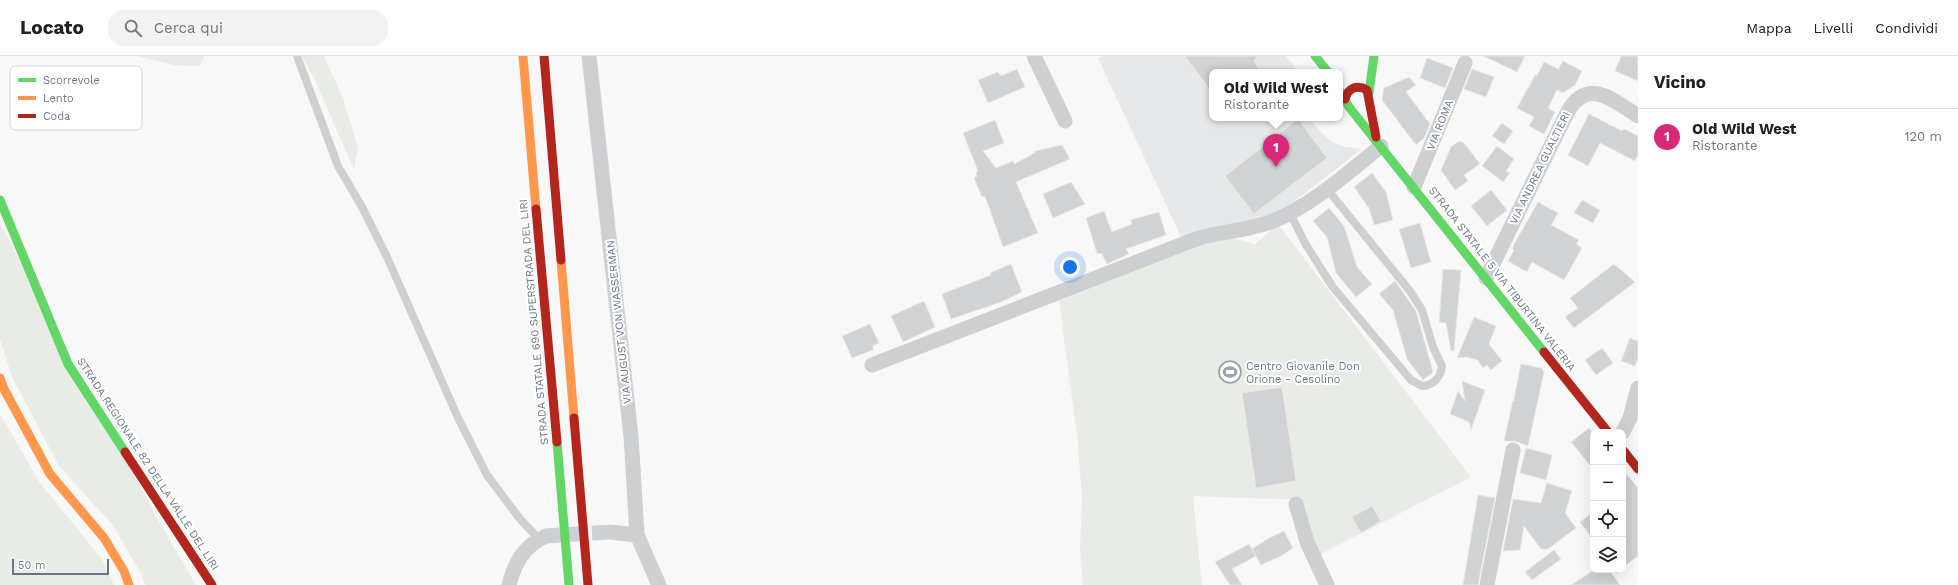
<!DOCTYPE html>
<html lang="it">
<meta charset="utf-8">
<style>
:root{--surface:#fff;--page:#f2f2f2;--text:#202124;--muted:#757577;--line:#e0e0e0;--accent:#db2777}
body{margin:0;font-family:"Work Sans",sans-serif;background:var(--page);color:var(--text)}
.controls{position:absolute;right:12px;bottom:12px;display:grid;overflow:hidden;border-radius:8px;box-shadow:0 4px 16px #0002}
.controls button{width:36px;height:36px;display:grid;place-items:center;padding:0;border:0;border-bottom:1px solid var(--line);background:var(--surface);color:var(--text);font:20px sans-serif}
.scale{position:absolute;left:12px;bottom:10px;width:97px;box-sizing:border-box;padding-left:4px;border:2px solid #6a7686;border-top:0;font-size:11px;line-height:14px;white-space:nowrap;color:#6a7686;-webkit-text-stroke:3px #fff;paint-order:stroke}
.you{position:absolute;left:1070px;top:211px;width:14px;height:14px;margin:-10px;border:3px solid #fff;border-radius:50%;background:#1a73e8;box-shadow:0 0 0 6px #1a73e833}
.badge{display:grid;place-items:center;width:26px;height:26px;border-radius:50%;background:var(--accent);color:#fff;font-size:13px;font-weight:700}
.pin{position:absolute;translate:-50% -33px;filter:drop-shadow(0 1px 2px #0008)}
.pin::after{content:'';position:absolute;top:21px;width:14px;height:12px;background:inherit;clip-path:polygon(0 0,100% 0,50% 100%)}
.popup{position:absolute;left:1209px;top:13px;width:134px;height:52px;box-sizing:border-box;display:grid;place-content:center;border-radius:8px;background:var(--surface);filter:drop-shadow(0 1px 3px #0005);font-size:13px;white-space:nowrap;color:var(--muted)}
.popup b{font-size:15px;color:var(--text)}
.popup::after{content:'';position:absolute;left:50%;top:100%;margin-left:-8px;border:8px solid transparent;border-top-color:var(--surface)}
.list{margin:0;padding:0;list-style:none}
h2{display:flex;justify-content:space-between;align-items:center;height:52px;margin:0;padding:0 16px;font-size:17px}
h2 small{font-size:13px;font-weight:400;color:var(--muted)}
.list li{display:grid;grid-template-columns:26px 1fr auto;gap:12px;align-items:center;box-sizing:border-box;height:56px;padding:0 16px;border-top:1px solid var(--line)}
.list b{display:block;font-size:15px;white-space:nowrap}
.list p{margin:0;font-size:13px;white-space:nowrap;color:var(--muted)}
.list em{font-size:13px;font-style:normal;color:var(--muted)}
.icon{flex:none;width:22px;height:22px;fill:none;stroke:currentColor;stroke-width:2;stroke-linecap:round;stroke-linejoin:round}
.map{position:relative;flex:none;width:1638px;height:529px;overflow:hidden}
header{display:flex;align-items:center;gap:24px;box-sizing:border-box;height:56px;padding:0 20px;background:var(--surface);border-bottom:1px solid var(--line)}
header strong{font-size:19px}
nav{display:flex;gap:22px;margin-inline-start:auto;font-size:14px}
.search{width:280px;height:36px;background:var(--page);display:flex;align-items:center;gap:10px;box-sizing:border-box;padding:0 14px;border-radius:16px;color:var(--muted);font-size:15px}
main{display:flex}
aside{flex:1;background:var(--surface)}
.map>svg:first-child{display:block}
.built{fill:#e7e8e9}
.green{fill:#e8ebe6}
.building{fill:#d0d2d3;stroke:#e8e8e8}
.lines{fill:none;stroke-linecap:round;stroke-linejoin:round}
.street-tunnel{stroke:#cdd1d6;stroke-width:15;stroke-dasharray:15 8;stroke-linecap:butt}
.lane{stroke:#cecfd1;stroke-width:8}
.street{stroke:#cecfd1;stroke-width:15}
.fast{stroke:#63d668;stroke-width:9}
.slow{stroke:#ff974d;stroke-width:9}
.jam{stroke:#b3261e;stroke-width:9}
.labels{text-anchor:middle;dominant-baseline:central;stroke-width:4;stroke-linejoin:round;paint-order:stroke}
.street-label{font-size:11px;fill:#6a7686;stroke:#fff}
.poi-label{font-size:11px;fill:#6a7686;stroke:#fff;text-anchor:start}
.key{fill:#fff;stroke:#d2d6db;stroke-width:1}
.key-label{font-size:11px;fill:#6a7686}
</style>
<header>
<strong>Locato</strong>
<div class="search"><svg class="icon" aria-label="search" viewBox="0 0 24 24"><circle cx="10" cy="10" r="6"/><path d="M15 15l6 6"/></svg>Cerca qui</div>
<nav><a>Mappa</a><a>Livelli</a><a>Condividi</a></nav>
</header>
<main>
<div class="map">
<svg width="1638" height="529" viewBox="0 0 1638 529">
<rect width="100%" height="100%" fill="#f8f8f8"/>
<!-- built -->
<path class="built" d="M1103,0H1286L1295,11V16H1212V62H1308L1330,85L1345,91L1362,93L1283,154L1256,167L1217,170L1181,181L1098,2Z"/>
<!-- green -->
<path class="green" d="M137,0H204L200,10L174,9Z
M302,0H324L343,42L358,92L354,114L314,22Z
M0,167L157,462L196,529H145L142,519L112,468L59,410L12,321L0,283Z
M1278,168L1471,421L1319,499L1301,444L1193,440L1202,529H1083L1080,492L1082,445L1078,387L1059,245L1221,179L1255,188Z
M0,358L40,427L101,502L114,529H0Z"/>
<!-- building -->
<path class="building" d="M1185,0H1258L1254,5L1261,16H1212V36Z
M1483,0H1525L1517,16Z
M1621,0H1638V25L1615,15Z
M1427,2L1453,12L1445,32L1420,22Z
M1563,5L1582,15L1575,29L1563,37L1557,34L1548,52L1555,56L1544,78L1529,70L1534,61L1517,52L1535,19L1537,20L1544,6L1558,13Z
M1017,13L1025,31L988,47L978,24L998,16L1001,20Z
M1472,13L1494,21L1486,41L1464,33Z
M1409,21L1416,29L1406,36L1430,68L1424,82L1416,89L1382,44L1384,32Z
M1589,58L1622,75L1624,73L1638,80V99L1635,105L1600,87L1588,110L1568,99Z
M1298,63L1327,102L1254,158L1225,120Z
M995,64L1004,87L983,95L996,112L1013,105L1014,108L1035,97V95L1062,89L1070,103L1016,126L1038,177L1003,191L985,140L982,141L974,122L977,120L976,115H978L963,77Z
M1502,67L1513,75L1504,88L1492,80Z
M1459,85L1464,87L1480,108L1464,119L1468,125L1455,134L1441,114L1451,91Z
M1497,90L1514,103L1506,115L1510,117L1503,126L1482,110Z
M1372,117L1386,136L1393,164L1374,169L1369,152L1354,131Z
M1071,126L1085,148L1053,162L1043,138Z
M1491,134L1507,154L1487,170L1471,150Z
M1582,144L1600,154L1593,167L1574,157Z
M1538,146L1558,157L1551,169L1579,184L1576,188L1582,192L1564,224L1532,206L1527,216L1508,205L1514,194L1512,192Z
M1329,152L1344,170L1357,211L1372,228L1356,241L1336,217L1327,181L1313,165Z
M1104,155L1112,176L1132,168L1131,164L1159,156L1166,179L1126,193L1129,198L1107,208L1102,198L1097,197L1086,162Z
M1420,167L1431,206L1411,212L1399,173Z
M1011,208L1022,236L1001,246L951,263L942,238L991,219L990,217Z
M1614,208L1635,226L1574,272L1565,261L1578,252L1570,242Z
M1443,213L1461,214L1454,295H1451L1446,267L1439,266Z
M1395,225L1416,255L1433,316L1423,324L1407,303L1393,254L1379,238Z
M924,245L935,271L903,286L891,260Z
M1474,261L1496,270L1489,288L1502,305L1491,314L1487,309L1483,312L1477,304L1466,301L1457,302Z
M870,268L879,287L873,290V294L852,302L842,280Z
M1630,282L1638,285V302L1635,310L1621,305Z
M1602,292L1613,307L1596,319L1585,304Z
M1521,308L1541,312L1544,316L1528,390L1515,385H1504L1513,344L1515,345L1514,343Z
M1462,325L1485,334L1471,374L1469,366L1450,358L1458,335L1465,345Z
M1282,331L1296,425L1256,432L1242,337Z
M1589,372L1593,377V413L1571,386Z
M1526,392L1552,399L1546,424L1520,417Z
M1623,414L1638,432V500L1623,511Z
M1547,427L1572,435L1565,457L1576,472L1548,493H1541L1524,470L1520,494L1503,495L1513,443L1541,447Z
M1478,439L1495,442L1478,529H1463Z
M1372,450L1381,465L1361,477L1352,461Z
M1593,456V483L1580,466Z
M1284,475L1293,492L1281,500L1261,509L1252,493L1269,482Z
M1249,488L1256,500L1232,513L1242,529H1230L1215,506Z
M1554,494L1561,503L1532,524L1525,516Z
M1594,514H1609L1620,529H1571Z"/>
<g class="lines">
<!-- street-tunnel -->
<path class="street-tunnel" d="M546,480L610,476"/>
<!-- lane -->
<path class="lane" d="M297,0L338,110L362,151L387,201L459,364L487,419L520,463L539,483
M1290,157L1305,187L1332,230L1411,324L1422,330C1433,330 1441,321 1442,310L1433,291L1422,254L1410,235L1327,133"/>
<!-- street -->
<path class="street" d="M589,0L631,380L637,479L659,529
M1034,0L1065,65
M1414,131L1465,7
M1486,222L1567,57C1587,20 1613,44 1638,60
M872,309L1196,183C1221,175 1248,175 1273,165C1311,150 1350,115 1381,90
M1623,376L1630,362L1638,332
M1296,448L1307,486L1327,529
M610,476L637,479
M509,529C515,506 524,490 546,480
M1487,529L1513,394"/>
<!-- fast -->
<path class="fast" d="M1315,0L1328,16
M1340,35L1349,51L1544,296
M1369,37L1374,0
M0,144L68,308L125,396
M557,386L569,529"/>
<!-- slow -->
<path class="slow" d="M523,0L536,153
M561,204L574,362
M0,322L4,333L50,418L104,482L124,515L129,529"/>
<!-- jam -->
<path class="jam" d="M544,0L561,204
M1345,43C1348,32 1357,28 1367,34L1376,81
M536,153L557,386
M1544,296L1608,376
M574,362L588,529
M1623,394L1638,413
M125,396L212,529"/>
</g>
<!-- icons -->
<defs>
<g id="stadium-ring" transform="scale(1.15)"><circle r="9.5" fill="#fff" stroke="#9ca4ae" stroke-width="1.5"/><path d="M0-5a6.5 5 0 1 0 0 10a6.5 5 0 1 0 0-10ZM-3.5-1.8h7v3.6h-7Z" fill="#9ca4ae"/></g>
</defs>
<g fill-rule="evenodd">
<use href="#stadium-ring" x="1230" y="316"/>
</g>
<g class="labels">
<!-- street labels -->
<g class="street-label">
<text transform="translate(1440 69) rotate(-68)">VIA ROMA</text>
<text transform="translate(1540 112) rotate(-64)">VIA ANDREA GUALTIERI</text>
<text transform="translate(1502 223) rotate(52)">STRADA STATALE 5 VIA TIBURTINA VALERIA</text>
<text transform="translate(534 266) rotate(-95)">STRADA STATALE 690 SUPERSTRADA DEL LIRI</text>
<text transform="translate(619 266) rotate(-96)">VIA AUGUST VON WASSERMAN</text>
<text transform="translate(148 408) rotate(57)">STRADA REGIONALE 82 DELLA VALLE DEL LIRI</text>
</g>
<!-- poi labels -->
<g class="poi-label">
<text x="1246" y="310">Centro Giovanile Don<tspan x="1246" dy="13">Orione - Cesolino</tspan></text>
</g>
</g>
<!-- legend -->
<rect x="10" y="10" width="132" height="64" rx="6" class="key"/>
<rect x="18" y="22" width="18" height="4" fill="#63d668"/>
<rect x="18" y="40" width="18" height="4" fill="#ff974d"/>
<rect x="18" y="58" width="18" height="4" fill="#b3261e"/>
<g class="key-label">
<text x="43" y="28">Scorrevole</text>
<text x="43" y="46">Lento</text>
<text x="43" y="64">Coda</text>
</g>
</svg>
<div class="controls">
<button>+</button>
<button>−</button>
<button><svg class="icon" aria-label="locate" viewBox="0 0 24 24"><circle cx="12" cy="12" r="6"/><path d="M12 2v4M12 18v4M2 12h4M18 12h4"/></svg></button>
<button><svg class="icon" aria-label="layers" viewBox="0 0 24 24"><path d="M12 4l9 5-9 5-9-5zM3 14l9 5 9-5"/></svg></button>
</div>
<div class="scale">50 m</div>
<div class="you"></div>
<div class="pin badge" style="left:1276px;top:111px">1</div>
<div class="popup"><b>Old Wild West</b>Ristorante</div>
</div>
<aside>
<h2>Vicino<small></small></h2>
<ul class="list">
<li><span class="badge">1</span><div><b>Old Wild West</b><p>Ristorante</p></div><em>120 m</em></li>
</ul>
</aside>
</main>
